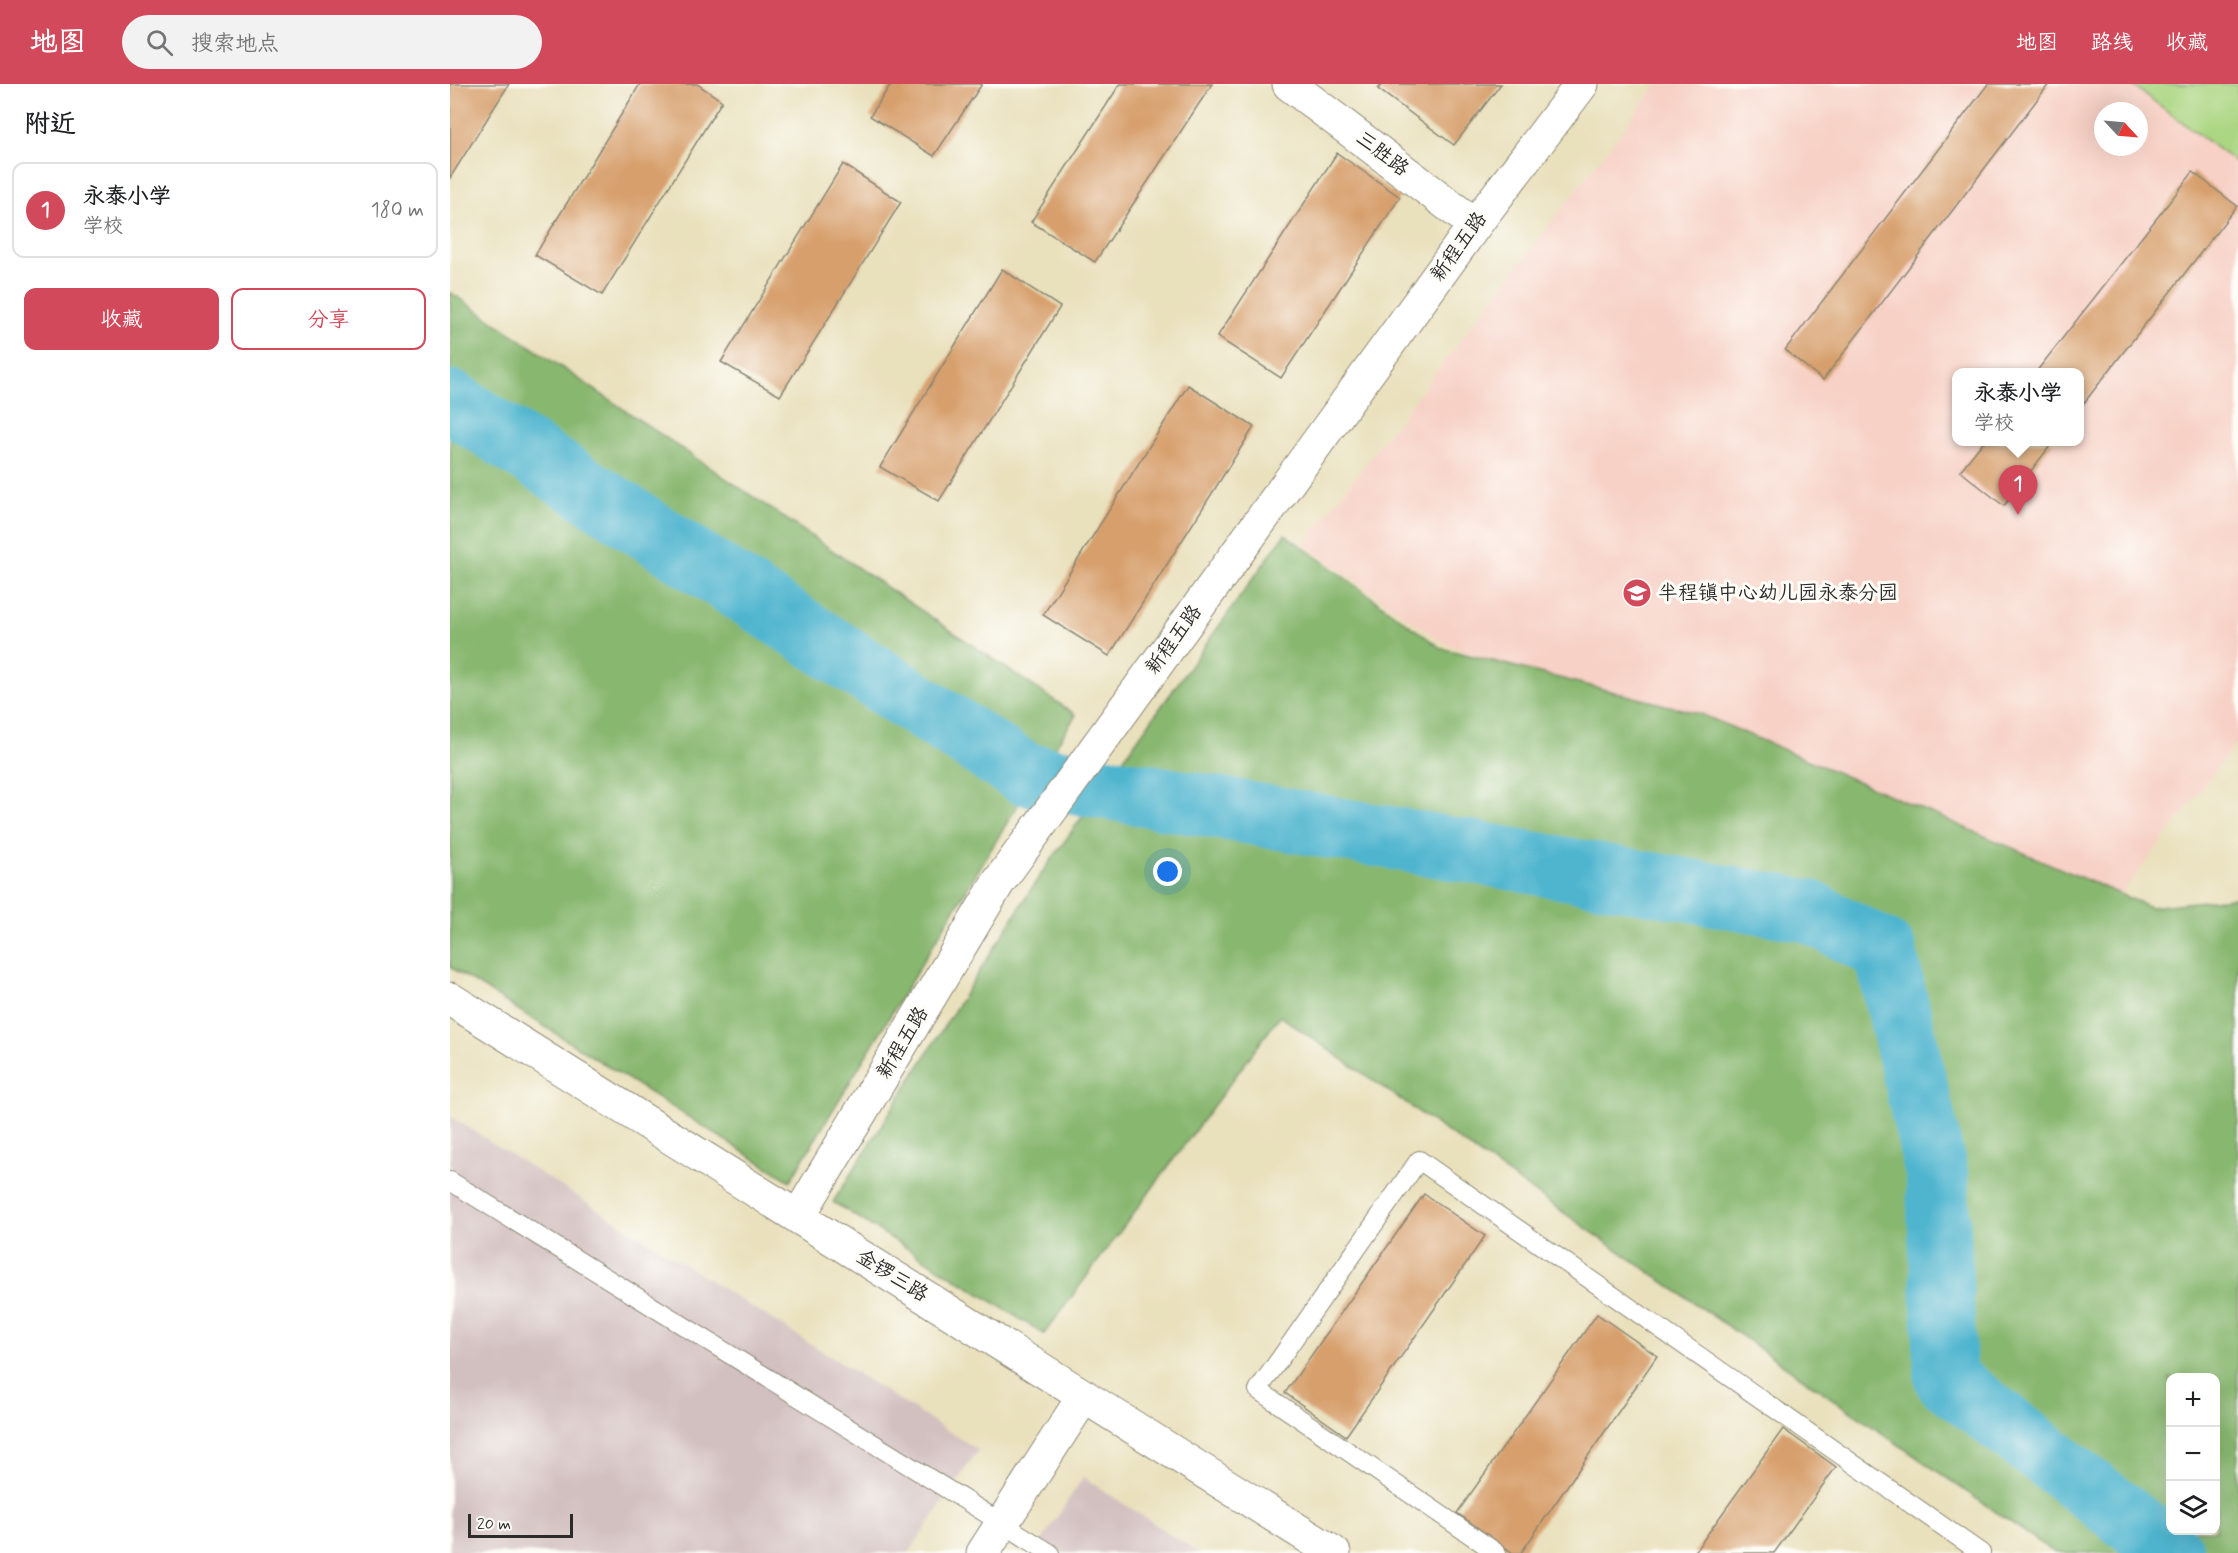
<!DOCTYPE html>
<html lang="zh">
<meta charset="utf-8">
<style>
:root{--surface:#fff;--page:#f2f2f2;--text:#202124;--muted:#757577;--line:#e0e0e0;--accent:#d1495b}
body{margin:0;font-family:Mynerve,"LXGW WenKai TC",sans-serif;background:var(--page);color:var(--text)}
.controls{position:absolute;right:18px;bottom:18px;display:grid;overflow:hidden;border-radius:12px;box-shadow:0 6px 24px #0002}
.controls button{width:54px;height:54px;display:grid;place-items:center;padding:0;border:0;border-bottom:2px solid var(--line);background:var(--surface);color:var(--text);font:30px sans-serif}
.compass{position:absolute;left:1644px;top:18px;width:54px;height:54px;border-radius:50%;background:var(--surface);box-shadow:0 6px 24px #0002;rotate:116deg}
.scale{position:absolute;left:18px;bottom:15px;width:105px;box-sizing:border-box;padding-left:6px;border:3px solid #2b2b2b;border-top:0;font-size:16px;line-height:21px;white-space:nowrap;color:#2b2b2b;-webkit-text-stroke:4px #fdfcf7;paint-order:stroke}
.you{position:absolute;left:718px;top:788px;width:21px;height:21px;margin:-15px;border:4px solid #fff;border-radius:50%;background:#1a73e8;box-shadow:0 0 0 9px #1a73e833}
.badge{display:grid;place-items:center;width:39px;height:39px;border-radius:50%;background:var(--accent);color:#fff;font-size:20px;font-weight:700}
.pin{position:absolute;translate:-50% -50px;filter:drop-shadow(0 2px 3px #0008)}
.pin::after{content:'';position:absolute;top:32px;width:21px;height:18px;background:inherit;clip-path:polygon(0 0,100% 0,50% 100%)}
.popup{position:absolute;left:1502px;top:284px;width:132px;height:78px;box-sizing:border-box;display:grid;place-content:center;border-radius:12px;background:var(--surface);filter:drop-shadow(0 2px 4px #0005);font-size:20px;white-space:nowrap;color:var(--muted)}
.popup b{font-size:22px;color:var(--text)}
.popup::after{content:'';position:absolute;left:50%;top:100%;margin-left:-12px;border:12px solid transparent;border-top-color:var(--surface)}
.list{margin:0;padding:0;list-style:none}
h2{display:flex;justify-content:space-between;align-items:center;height:78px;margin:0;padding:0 24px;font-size:26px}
h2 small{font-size:20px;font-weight:400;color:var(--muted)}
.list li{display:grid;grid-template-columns:39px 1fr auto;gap:18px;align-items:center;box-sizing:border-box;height:96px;margin:0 12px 12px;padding:0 12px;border:2px solid var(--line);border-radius:12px}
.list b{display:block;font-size:22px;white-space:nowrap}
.list p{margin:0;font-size:20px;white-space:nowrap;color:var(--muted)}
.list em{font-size:20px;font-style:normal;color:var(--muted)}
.actions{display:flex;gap:12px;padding:18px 24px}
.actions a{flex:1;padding:14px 0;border:2px solid var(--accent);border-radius:12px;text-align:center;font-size:21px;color:var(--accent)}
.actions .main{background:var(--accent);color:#fff}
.icon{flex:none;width:33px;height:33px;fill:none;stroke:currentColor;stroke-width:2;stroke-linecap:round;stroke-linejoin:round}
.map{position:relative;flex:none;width:1788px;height:1469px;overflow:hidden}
header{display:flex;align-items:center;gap:36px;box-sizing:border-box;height:84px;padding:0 30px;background:var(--accent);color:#fff}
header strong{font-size:28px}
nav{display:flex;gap:33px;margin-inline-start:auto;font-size:21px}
.search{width:420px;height:54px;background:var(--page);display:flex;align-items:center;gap:15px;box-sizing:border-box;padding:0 21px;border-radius:33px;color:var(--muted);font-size:22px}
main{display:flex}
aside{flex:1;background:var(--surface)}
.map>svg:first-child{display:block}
.built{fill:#f7d1c6;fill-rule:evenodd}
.industrial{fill:#d2bfbf}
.green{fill:#abd682;stroke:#6b8056;stroke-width:1.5}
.forest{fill:#88b770;stroke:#5a714e;stroke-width:1.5;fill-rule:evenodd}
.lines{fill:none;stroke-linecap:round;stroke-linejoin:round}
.river{stroke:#50b5cf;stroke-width:63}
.building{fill:#d79f6c}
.service-casing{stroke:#8a8674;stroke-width:20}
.minor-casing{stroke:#8a8674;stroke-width:35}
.tertiary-casing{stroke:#8a8674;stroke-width:35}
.service{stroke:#fff;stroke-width:18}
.minor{stroke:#fff;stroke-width:33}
.tertiary{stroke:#fff;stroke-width:33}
.labels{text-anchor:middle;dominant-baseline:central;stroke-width:6;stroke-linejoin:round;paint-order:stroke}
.street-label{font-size:20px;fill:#2b2b2b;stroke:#fdfcf7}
.poi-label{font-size:20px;fill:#2b2b2b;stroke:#fdfcf7;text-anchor:start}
</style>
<header>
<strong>地图</strong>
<div class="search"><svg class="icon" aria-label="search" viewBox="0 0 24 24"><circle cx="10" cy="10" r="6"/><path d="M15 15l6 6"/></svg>搜索地点</div>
<nav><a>地图</a><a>路线</a><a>收藏</a></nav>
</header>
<main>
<aside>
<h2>附近<small></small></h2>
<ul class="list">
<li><span class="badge">1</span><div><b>永泰小学</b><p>学校</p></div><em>180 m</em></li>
</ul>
<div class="actions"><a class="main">收藏</a><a>分享</a></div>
</aside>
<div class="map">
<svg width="1788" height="1469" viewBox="0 0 1788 1469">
<rect width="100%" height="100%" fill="#fdfcf7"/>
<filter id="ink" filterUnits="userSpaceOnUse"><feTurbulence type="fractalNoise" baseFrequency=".0167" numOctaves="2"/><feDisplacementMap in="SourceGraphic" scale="12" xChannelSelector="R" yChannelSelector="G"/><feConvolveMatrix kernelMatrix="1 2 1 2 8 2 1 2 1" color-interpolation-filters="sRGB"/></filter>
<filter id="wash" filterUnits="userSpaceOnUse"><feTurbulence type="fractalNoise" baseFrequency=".008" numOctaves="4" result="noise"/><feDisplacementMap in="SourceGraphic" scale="24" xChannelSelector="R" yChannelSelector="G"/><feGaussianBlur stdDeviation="1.35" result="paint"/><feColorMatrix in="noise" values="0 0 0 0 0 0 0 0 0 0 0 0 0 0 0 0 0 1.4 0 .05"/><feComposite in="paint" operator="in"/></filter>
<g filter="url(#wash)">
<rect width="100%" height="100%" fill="#e9e0bc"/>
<!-- built -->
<path class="built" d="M1208,0H1788V657L1669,813L992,558L854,460ZM1653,27H1689V63H1653ZM1506,288H1630V358H1506Z"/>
<!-- industrial -->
<path class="industrial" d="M0,1032L528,1366L459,1469H0Z
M633,1393L749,1469H584Z"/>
<!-- green -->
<path class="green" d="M1681,0H1788V80Z"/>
<!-- forest -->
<path class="forest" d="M0,208L626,631L569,719L340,1097L0,883Z
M835,450L991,564L1251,630L1700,823L1788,813V1469H1605L830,932L594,1250L383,1118L589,793ZM1720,1294H1766V1446H1720Z"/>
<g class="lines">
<!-- river -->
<path class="river" d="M0,317L575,690L1359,827L1435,867L1487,1092L1496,1295L1723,1469"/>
</g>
<g id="blocks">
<!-- building -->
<path class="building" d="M0,0H59L0,94Z
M190,0H247L272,17L152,211L85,171Z
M441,0H532L484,72L420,32Z
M670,0H762L645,178L581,138Z
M932,0H1051L1004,61L928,5Z
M1538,0H1599L1373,296L1335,266Z
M887,69L950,113L831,294L767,253Z
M393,80L451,118L330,312L271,278Z
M1743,88L1787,122L1630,324V288H1586Z
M552,185L610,223L489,417L430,383Z
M738,301L804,343L659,572L593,531Z
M1533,358H1603L1554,422L1510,387Z
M974,1110L1035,1152L896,1352L835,1309Z
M1147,1230L1207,1272L1071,1469H1063L1007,1429Z
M1333,1345L1386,1383L1324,1469H1244Z"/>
</g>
</g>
<g filter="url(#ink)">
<use href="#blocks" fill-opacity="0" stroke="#8a8674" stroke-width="1.5"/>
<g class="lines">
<!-- service casing -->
<g class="service-casing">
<path id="service" d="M0,1097L600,1469
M1047,1469L808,1306L969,1076L1531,1469"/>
</g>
<!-- minor casing -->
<g class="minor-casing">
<path id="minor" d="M839,0L1025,141"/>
</g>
<!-- tertiary casing -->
<g class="tertiary-casing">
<path id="tertiary" d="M0,915L884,1469
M348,1133L548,799L1025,141L1132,0
M533,1469L634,1312"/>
</g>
<!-- service -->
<use href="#service" class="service"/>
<!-- minor -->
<use href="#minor" class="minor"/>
<!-- tertiary -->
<use href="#tertiary" class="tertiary"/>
</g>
</g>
<!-- icons -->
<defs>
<g id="school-disc" transform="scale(1.5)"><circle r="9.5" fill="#d1495b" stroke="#fdfcf7"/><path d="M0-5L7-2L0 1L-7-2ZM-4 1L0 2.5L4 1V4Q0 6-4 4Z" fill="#fff"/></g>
</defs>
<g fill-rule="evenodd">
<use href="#school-disc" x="1187" y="509"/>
</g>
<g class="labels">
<!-- street labels -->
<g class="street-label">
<text transform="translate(932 70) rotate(37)">三胜路</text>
<text transform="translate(1009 163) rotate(-54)">新程五路</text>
<text transform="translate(724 556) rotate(-54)">新程五路</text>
<text transform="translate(453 959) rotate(-59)">新程五路</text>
<text transform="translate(442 1192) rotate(32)">金锣三路</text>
</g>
<!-- poi labels -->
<g class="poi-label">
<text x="1208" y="509">半程镇中心幼儿园永泰分园</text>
</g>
</g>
</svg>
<div class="controls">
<button>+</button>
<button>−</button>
<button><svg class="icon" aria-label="layers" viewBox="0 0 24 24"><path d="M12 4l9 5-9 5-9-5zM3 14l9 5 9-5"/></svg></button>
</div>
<svg class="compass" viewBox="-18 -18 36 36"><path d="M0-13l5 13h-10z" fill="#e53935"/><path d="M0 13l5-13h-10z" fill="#757577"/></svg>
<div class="scale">20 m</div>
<div class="you"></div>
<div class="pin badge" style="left:1568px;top:431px">1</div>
<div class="popup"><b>永泰小学</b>学校</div>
</div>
</main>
